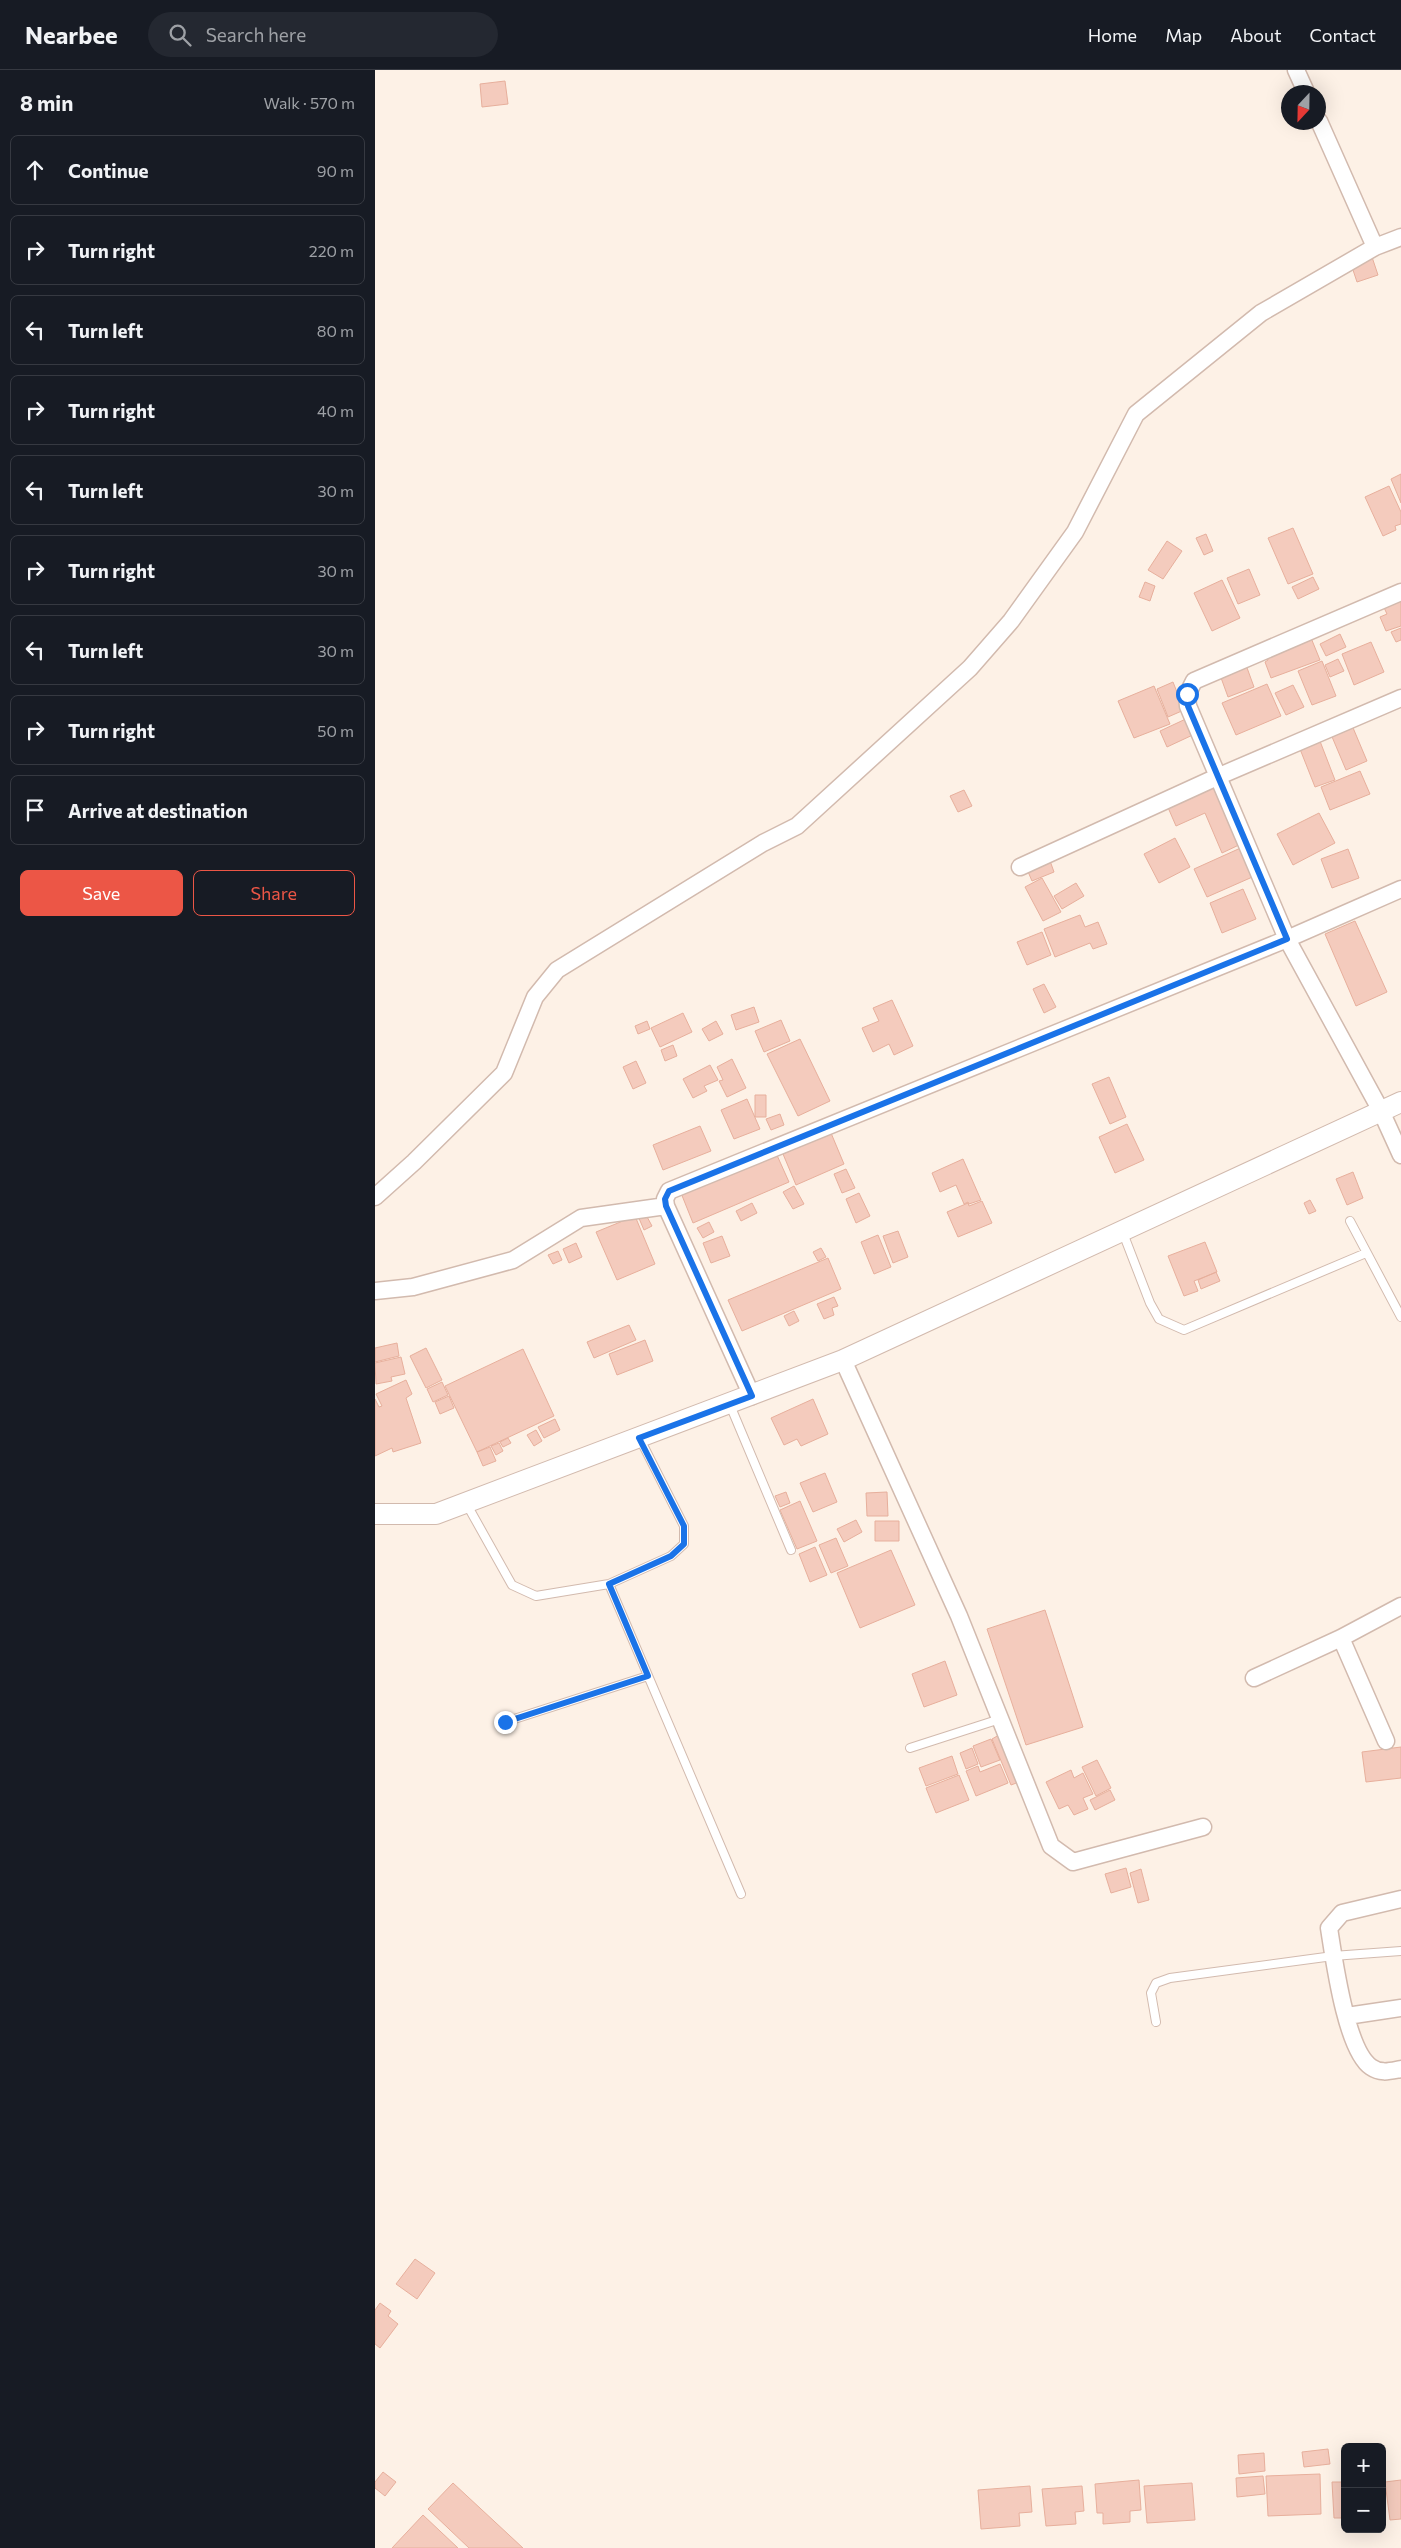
<!DOCTYPE html>
<meta charset="utf-8">
<style>
:root{--surface:#171b24;--page:#242831;--text:#f1f3f6;--muted:#9ea1a6;--line:#363941;--accent:#ec5646}
body{margin:0;font-family:Commissioner,sans-serif;background:var(--page);color:var(--text)}
.controls{position:absolute;right:15px;bottom:15px;display:grid;overflow:hidden;border-radius:8px;box-shadow:0 5px 20px #0002}
.controls button{width:45px;height:45px;display:grid;place-items:center;padding:0;border:0;border-bottom:1px solid var(--line);background:var(--surface);color:var(--text);font:25px sans-serif}
.compass{position:absolute;left:906px;top:15px;width:45px;height:45px;border-radius:50%;background:var(--surface);box-shadow:0 5px 20px #0002;rotate:202deg}
.stop{position:absolute;width:15px;height:15px;margin:-11px;border:4px solid #1a73e8;border-radius:50%;background:#fff}
.stop.end{background:#1a73e8;border-color:#fff;box-shadow:0 1px 5px #0008}
.list{margin:0;padding:0;list-style:none}
h2{display:flex;justify-content:space-between;align-items:center;height:65px;margin:0;padding:0 20px;font-size:21px}
h2 small{font-size:16px;font-weight:400;color:var(--muted)}
.list li{display:grid;grid-template-columns:32px 1fr auto;gap:15px;align-items:center;box-sizing:border-box;height:70px;margin:0 10px 10px;padding:0 10px;border:1px solid var(--line);border-radius:8px}
.list b{display:block;font-size:19px;white-space:nowrap}
.list em{font-size:16px;font-style:normal;color:var(--muted)}
.actions{display:flex;gap:10px;padding:15px 20px}
.actions a{flex:1;padding:11px 0;border:1px solid var(--accent);border-radius:8px;text-align:center;font-size:18px;color:var(--accent)}
.actions .main{background:var(--accent);color:#fff}
.icon{flex:none;width:28px;height:28px;fill:none;stroke:currentColor;stroke-width:2;stroke-linecap:round;stroke-linejoin:round}
.map{position:relative;flex:none;width:1026px;height:2478px;overflow:hidden}
header{display:flex;align-items:center;gap:30px;box-sizing:border-box;height:70px;padding:0 25px;background:var(--surface);border-bottom:1px solid var(--line)}
header strong{font-size:24px}
nav{display:flex;gap:28px;margin-inline-start:auto;font-size:18px}
.search{width:350px;height:45px;background:var(--page);display:flex;align-items:center;gap:12px;box-sizing:border-box;padding:0 18px;border-radius:28px;color:var(--muted);font-size:19px}
main{display:flex}
aside{flex:1;background:var(--surface)}
.map>svg:first-child{display:block}
.building{fill:#f4cbbd;stroke:#e7af9c}
.lines{fill:none;stroke-linecap:round;stroke-linejoin:round}
.service-casing{stroke:#d2baae;stroke-width:10}
.minor-casing{stroke:#d2baae;stroke-width:19}
.tertiary-casing{stroke:#d2baae;stroke-width:22}
.service{stroke:#fff;stroke-width:8}
.minor{stroke:#fff;stroke-width:16}
.tertiary{stroke:#fff;stroke-width:20}
.route{stroke:#1a73e8;stroke-width:6}
</style>
<header>
<strong>Nearbee</strong>
<div class="search"><svg class="icon" aria-label="search" viewBox="0 0 24 24"><circle cx="10" cy="10" r="6"/><path d="M15 15l6 6"/></svg>Search here</div>
<nav><a>Home</a><a>Map</a><a>About</a><a>Contact</a></nav>
</header>
<main>
<aside>
<h2>8 min<small>Walk · 570 m</small></h2>
<ul class="list">
<li><svg class="icon" aria-label="ahead" viewBox="0 0 24 24"><path d="M12 20V5M6 11l6-6 6 6"/></svg><div><b>Continue</b></div><em>90 m</em></li>
<li><svg class="icon" aria-label="right" viewBox="0 0 24 24"><path d="M7 20v-9h11M14 6l5 5-5 5"/></svg><div><b>Turn right</b></div><em>220 m</em></li>
<li><svg class="icon" aria-label="left" viewBox="0 0 24 24"><path d="M17 20v-9H6M10 6l-5 5 5 5"/></svg><div><b>Turn left</b></div><em>80 m</em></li>
<li><svg class="icon" aria-label="right" viewBox="0 0 24 24"><path d="M7 20v-9h11M14 6l5 5-5 5"/></svg><div><b>Turn right</b></div><em>40 m</em></li>
<li><svg class="icon" aria-label="left" viewBox="0 0 24 24"><path d="M17 20v-9H6M10 6l-5 5 5 5"/></svg><div><b>Turn left</b></div><em>30 m</em></li>
<li><svg class="icon" aria-label="right" viewBox="0 0 24 24"><path d="M7 20v-9h11M14 6l5 5-5 5"/></svg><div><b>Turn right</b></div><em>30 m</em></li>
<li><svg class="icon" aria-label="left" viewBox="0 0 24 24"><path d="M17 20v-9H6M10 6l-5 5 5 5"/></svg><div><b>Turn left</b></div><em>30 m</em></li>
<li><svg class="icon" aria-label="right" viewBox="0 0 24 24"><path d="M7 20v-9h11M14 6l5 5-5 5"/></svg><div><b>Turn right</b></div><em>50 m</em></li>
<li><svg class="icon" aria-label="arrive" viewBox="0 0 24 24"><path d="M6 21V4h12l-3 4 3 4H6"/></svg><div><b>Arrive at destination</b></div></li>
</ul>
<div class="actions"><a class="main">Save</a><a>Share</a></div>
</aside>
<div class="map">
<svg width="1026" height="2478" viewBox="0 0 1026 2478">
<rect width="100%" height="100%" fill="#fdf1e6"/>
<!-- building -->
<path class="building" d="M130,11L133,34L107,37L105,14Z
M997,187L1003,205L982,212L976,194Z
M1026,404V433L1016,409Z
M1014,416L1026,442V454L1020,456L1021,460L1008,466L990,427Z
M918,458L938,504L913,514L893,468Z
M831,464L838,481L829,485L821,468Z
M792,471L807,481L788,509L773,500Z
M874,499L885,525L863,534L852,508Z
M938,507L944,519L923,529L917,517Z
M847,510L865,548L837,561L819,523Z
M770,512L780,516L775,531L764,527Z
M1026,521V556L1011,561L1005,547L1012,544L1005,529Z
M932,558L945,590L896,608L890,592L893,590L887,575Z
M1026,558V570L1021,572L1016,562Z
M965,564L971,577L951,586L945,574Z
M996,572L1009,602L979,615L967,584Z
M867,584L879,617L853,627L841,594Z
M963,589L969,601L955,607L950,595Z
M947,591L961,626L937,635L923,601Z
M798,612L809,640L793,647L782,619Z
M892,614L906,646L861,665L847,633Z
M918,615L929,637L911,645L900,623Z
M779,616L795,654L759,668L743,631Z
M815,647L822,663L792,677L785,661Z
M976,653L992,691L971,700L955,662Z
M943,666L960,710L940,717L923,674Z
M985,701L995,724L955,740L946,717Z
M837,706L866,774L847,783L830,743L801,756L788,726Z
M589,720L597,736L583,742L575,726Z
M944,743L960,773L918,795L902,764Z
M800,768L815,797L784,813L769,784Z
M870,776L882,805L832,827L819,799Z
M973,779L984,808L957,818L946,789Z
M674,788L679,802L657,811L651,797Z
M667,808L686,842L668,851L650,817Z
M701,813L709,826L687,839L679,826Z
M868,819L881,849L847,863L835,833Z
M705,845L710,857L723,852L732,874L718,879L715,873L680,887L669,859Z
M980,851L1012,922L981,936L950,864Z
M667,862L676,885L652,895L642,872Z
M669,914L681,937L669,943L658,919Z
M517,930L538,976L519,985L514,974L498,982L487,958L504,951L498,938Z
M379,937L384,952L361,960L356,945Z
M308,943L317,962L285,977L276,958Z
M406,950L415,971L389,982L380,961Z
M272,951L275,959L263,964L260,956Z
M341,951L348,964L334,971L327,959Z
M425,969L455,1031L423,1046L392,984Z
M298,975L302,986L290,991L286,980Z
M357,989L371,1018L352,1027L344,1011L348,1010L342,997Z
M261,991L271,1013L258,1019L248,997Z
M335,995L343,1010L329,1016L332,1021L318,1028L308,1009Z
M734,1007L751,1047L735,1054L717,1014Z
M380,1025H391V1047H380Z
M372,1029L385,1059L359,1069L346,1040Z
M405,1044L409,1055L396,1060L391,1049Z
M752,1054L769,1090L740,1103L724,1067Z
M325,1056L336,1081L288,1100L278,1075Z
M456,1063L469,1094L421,1115L408,1084Z
M401,1083L414,1112L318,1153L306,1123Z
M588,1089L606,1130L594,1134L593,1132L589,1134L581,1115L565,1122L557,1103Z
M471,1099L480,1118L467,1123L459,1104Z
M978,1102L988,1128L972,1135L961,1109Z
M419,1116L429,1134L418,1139L408,1122Z
M484,1123L495,1146L481,1153L471,1129Z
M935,1130L941,1141L934,1144L929,1133Z
M607,1131L617,1153L583,1167L572,1142L593,1133L594,1136Z
M377,1133L382,1143L366,1151L361,1141Z
M270,1143L277,1156L269,1160L263,1146Z
M260,1146L280,1194L242,1210L221,1162Z
M334,1152L339,1162L328,1168L322,1158Z
M523,1161L533,1187L518,1193L508,1166Z
M503,1165L516,1197L499,1204L486,1172Z
M347,1166L355,1186L336,1193L328,1173Z
M830,1172L842,1202L819,1211L823,1221L809,1226L793,1186Z
M201,1173L207,1187L194,1193L188,1179Z
M446,1178L451,1187L443,1191L438,1182Z
M183,1181L187,1190L178,1194L173,1185Z
M453,1188L466,1219L367,1261L353,1230Z
M841,1202L845,1211L826,1219L823,1210Z
M459,1227L463,1236L457,1238L459,1245L449,1249L442,1234Z
M419,1241L424,1251L414,1256L409,1246Z
M254,1255L261,1270L219,1288L212,1272Z
M270,1270L278,1291L242,1305L234,1284Z
M22,1273L24,1286L0,1292V1278Z
M51,1278L67,1310L51,1318L35,1286Z
M148,1279L179,1346L102,1382L70,1316Z
M26,1287L30,1304L16,1307L17,1311L1,1314L0,1293Z
M31,1310L37,1324L31,1328L46,1373L18,1382L17,1378L0,1386V1329L4,1337L7,1336L1,1324Z
M67,1312L73,1325L58,1332L52,1319Z
M74,1326L79,1338L65,1344L60,1332Z
M438,1329L453,1364L426,1376L422,1369L409,1375L396,1348Z
M180,1349L185,1360L169,1368L163,1357Z
M161,1360L167,1371L159,1376L152,1365Z
M133,1368L136,1373L128,1377L125,1372Z
M124,1373L128,1381L121,1385L116,1376Z
M115,1377L121,1391L108,1396L102,1382Z
M450,1403L462,1432L438,1442L425,1413Z
M411,1422L415,1433L405,1437L400,1426Z
M512,1422L513,1446H492L491,1423Z
M425,1431L442,1471L422,1479L405,1440Z
M481,1450L487,1462L469,1472L462,1459Z
M500,1451H524V1471H500Z
M461,1468L473,1496L456,1503L444,1475Z
M440,1477L452,1505L435,1512L424,1484Z
M516,1480L540,1535L485,1558L462,1503Z
M670,1540L708,1657L651,1675L612,1559Z
M570,1591L582,1625L549,1637L537,1604Z
M624,1665L644,1712L636,1715L617,1669Z
M616,1669L625,1690L606,1697L598,1676Z
M1026,1677V1708L991,1712L987,1682Z
M597,1678L603,1694L591,1699L585,1683Z
M577,1686L583,1704L551,1716L544,1698Z
M722,1690L736,1718L721,1726L707,1697Z
M625,1694L633,1713L601,1726L591,1701L603,1696L605,1702Z
M696,1700L699,1708L708,1703L718,1724L708,1728L713,1739L699,1745L693,1735L684,1739L671,1712Z
M584,1705L594,1730L561,1743L551,1718Z
M735,1720L740,1730L720,1740L715,1730Z
M751,1798L756,1817L736,1823L730,1804Z
M766,1799L774,1830L763,1833L755,1803Z
M40,2189L60,2203L42,2229L21,2214Z
M5,2233L16,2241L13,2246L23,2254L5,2278L0,2274V2240Z
M953,2379L955,2394L929,2397L927,2382Z
M889,2383L890,2401L864,2404L863,2385Z
M8,2402L21,2412L10,2426L0,2418V2412Z
M945,2404L946,2444L893,2446L891,2406Z
M888,2406L890,2424L862,2427L861,2408Z
M764,2410L766,2440L755,2441V2452L728,2454V2443H722L720,2414Z
M1026,2410V2449L1015,2450L1010,2412Z
M957,2412H970V2448H959Z
M78,2413L148,2478H94L53,2439Z
M817,2413L820,2450L772,2453L769,2416Z
M655,2416L657,2442L644,2443L645,2456L606,2459L603,2420Z
M707,2416L709,2441L700,2442L701,2454L671,2456L667,2419Z
M48,2445L83,2478H17Z"/>
<g class="lines">
<!-- service casing -->
<g class="service-casing">
<path id="service" d="M975,1151L1026,1247
M748,1163L775,1233L784,1249L809,1260L991,1183
M355,1335L416,1480
M91,1433L137,1515L161,1526L234,1514L296,1486L309,1474V1456L264,1367
M234,1514L366,1824
M130,1652L273,1606
M535,1678L625,1649
M781,1952L776,1923L781,1913L795,1908L958,1886L1026,1881"/>
</g>
<!-- minor casing -->
<g class="minor-casing">
<path id="minor" d="M921,0L931,22
M944,51L1000,177
M1026,522L819,611L812,625L813,636L912,869L1006,1041L1026,1085
M645,797L842,707L1026,628
M0,1127L39,1092L129,1003L160,927L182,900L388,773L422,756L595,598L636,551L700,462L761,344L886,243L1000,177L1026,167
M0,1221L38,1217L138,1190L206,1148L291,1136
M468,1290L584,1546L676,1776L698,1792L828,1757
M377,1326L291,1136L290,1129L294,1121L912,869L1026,819
M966,1568L1011,1671
M879,1608L966,1568L1026,1536
M1026,1829L967,1843L954,1858C959,1889 971,1980 996,1997C1006,2004 1015,2001 1026,1999
M972,1946L1026,1938"/>
</g>
<!-- tertiary casing -->
<g class="tertiary-casing">
<path id="tertiary" d="M0,1444H61L468,1290L1026,1032"/>
</g>
<!-- service -->
<use href="#service" class="service"/>
<!-- minor -->
<use href="#minor" class="minor"/>
<!-- tertiary -->
<use href="#tertiary" class="tertiary"/>
</g>
<g class="lines">
<!-- route -->
<path class="route" d="M130,1652L273,1606L234,1514L296,1486L309,1474V1456L264,1368L377,1326L291,1136L290,1129L294,1121L912,869L813,636L812,624"/>
</g>
</svg>
<div class="controls">
<button>+</button>
<button>−</button>
</div>
<svg class="compass" viewBox="-18 -18 36 36"><path d="M0-13l5 13h-10z" fill="#e53935"/><path d="M0 13l5-13h-10z" fill="#9ea1a6"/></svg>
<div class="stop" style="left:812px;top:624px"></div>
<div class="stop end" style="left:130px;top:1652px"></div>
</div>
</main>
